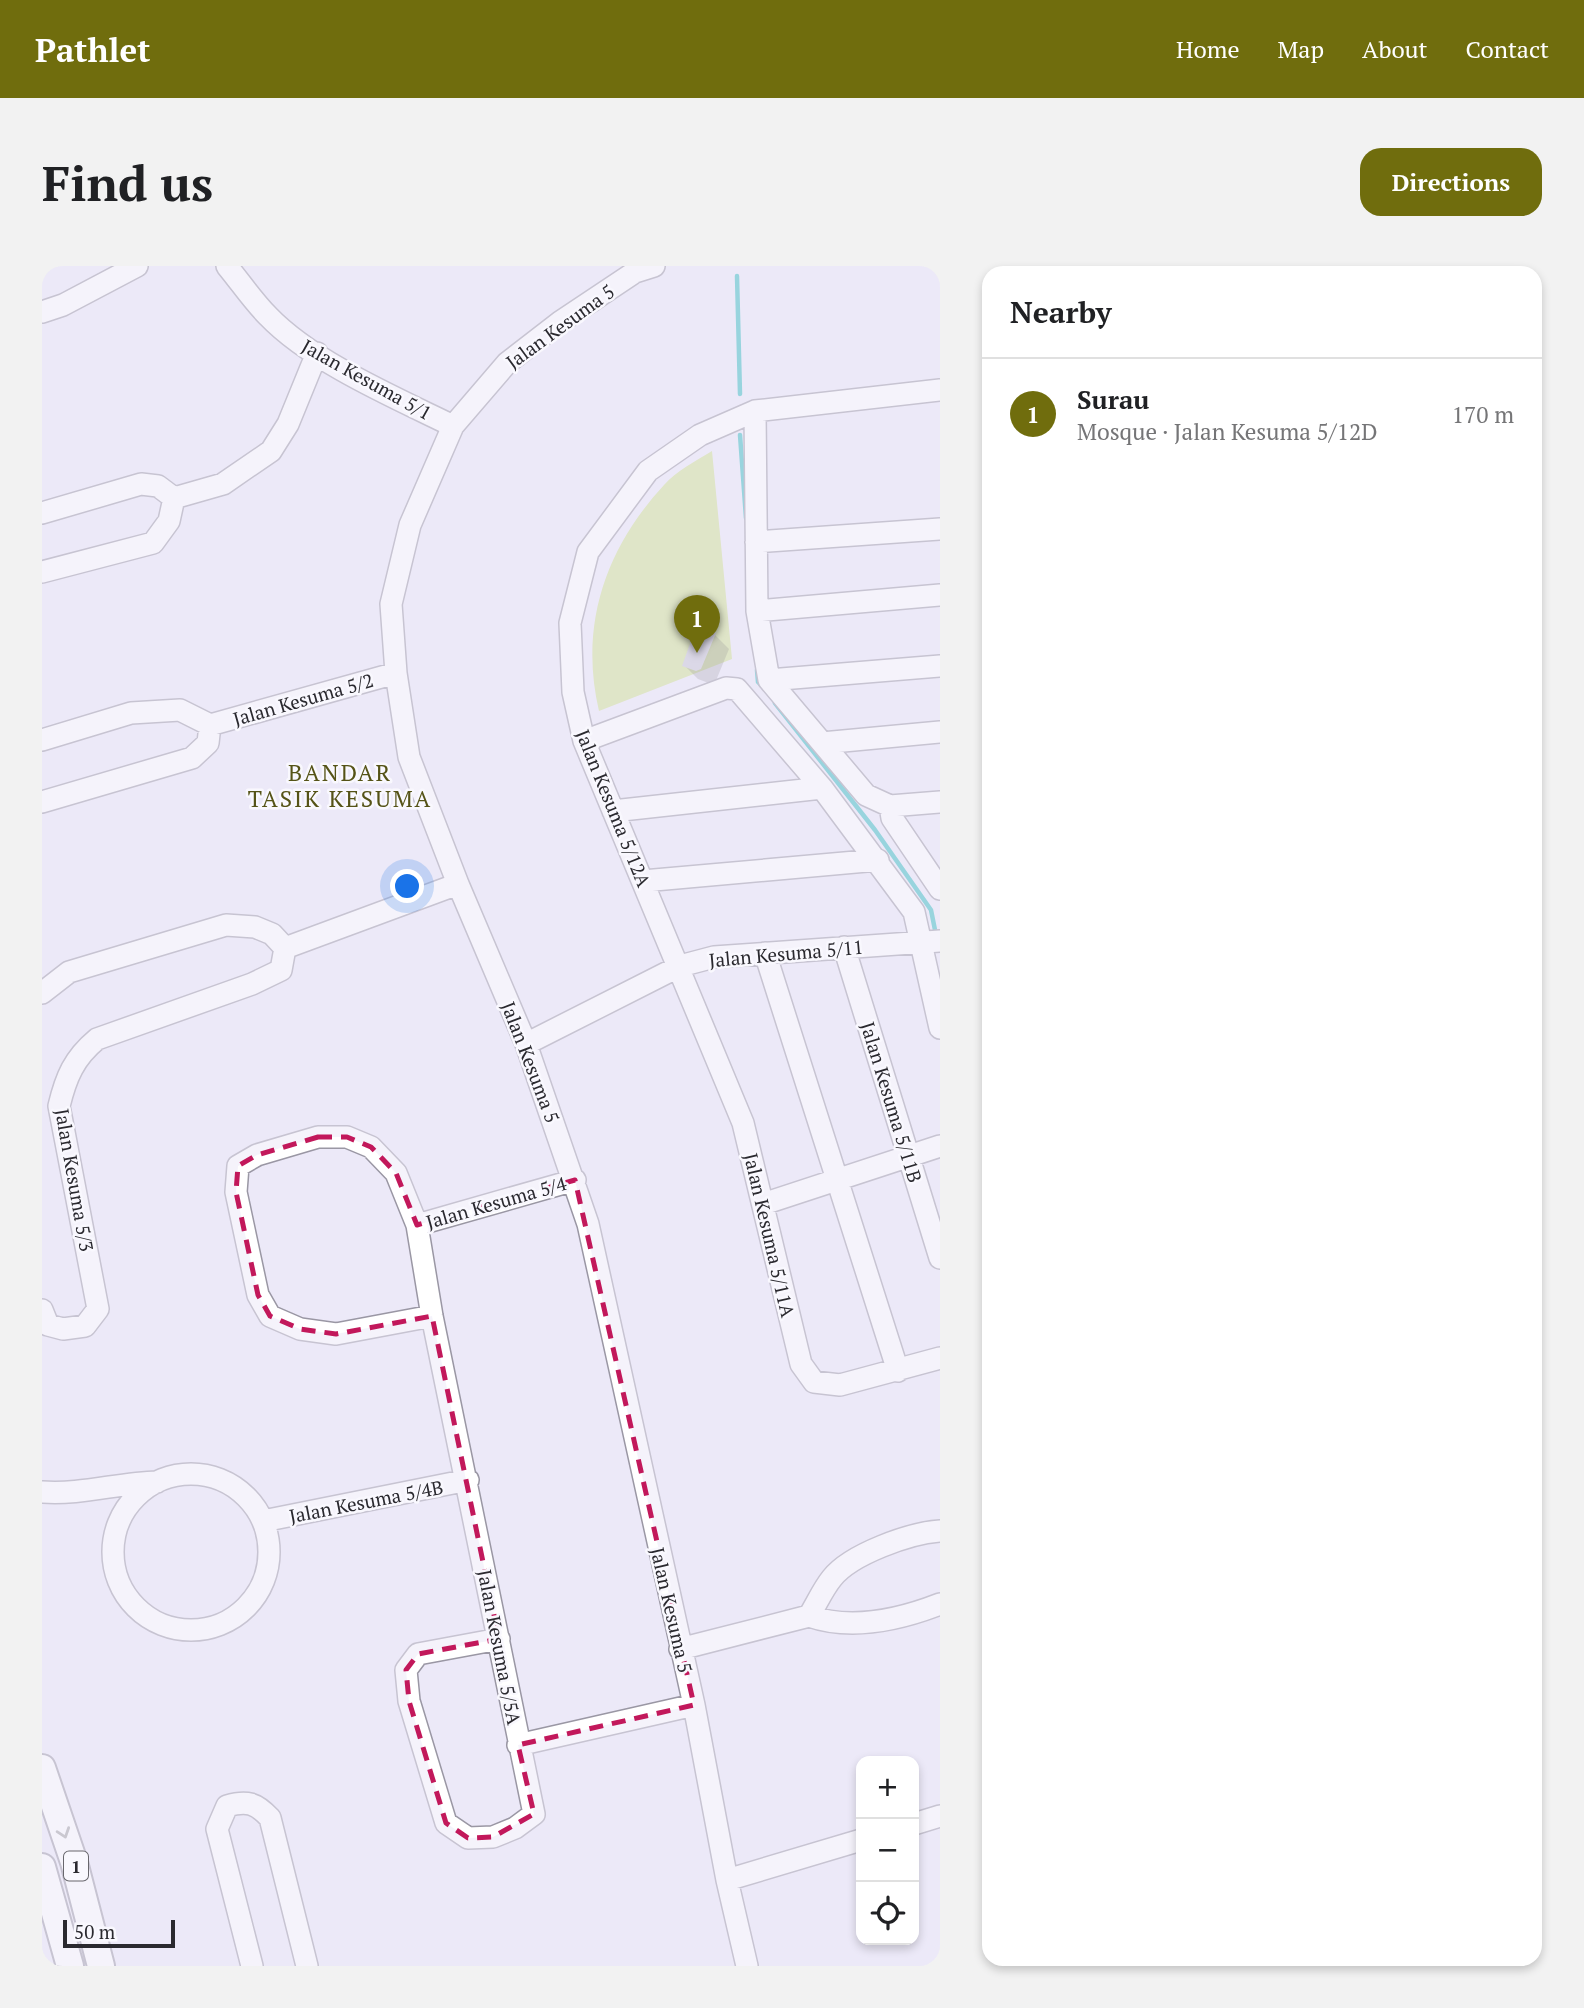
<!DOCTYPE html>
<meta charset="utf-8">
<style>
:root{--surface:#fff;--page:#f2f2f2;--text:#202124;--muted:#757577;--line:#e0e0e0;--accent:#706d0d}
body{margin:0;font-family:"PT Serif",serif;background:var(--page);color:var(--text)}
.controls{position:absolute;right:21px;bottom:21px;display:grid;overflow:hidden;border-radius:14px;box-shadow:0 4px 10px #0003}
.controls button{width:63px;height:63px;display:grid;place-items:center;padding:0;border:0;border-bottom:2px solid var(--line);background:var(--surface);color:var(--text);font:35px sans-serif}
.scale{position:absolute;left:21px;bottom:18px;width:112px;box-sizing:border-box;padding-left:7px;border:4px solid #2a292f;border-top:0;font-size:19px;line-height:24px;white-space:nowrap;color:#2a292f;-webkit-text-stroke:5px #f9f8fe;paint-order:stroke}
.you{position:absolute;left:366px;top:621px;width:24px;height:24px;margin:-18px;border:5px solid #fff;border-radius:50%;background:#1a73e8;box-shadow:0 0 0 10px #1a73e833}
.badge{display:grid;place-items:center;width:46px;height:46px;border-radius:50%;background:var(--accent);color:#fff;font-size:23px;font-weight:700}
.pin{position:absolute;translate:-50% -58px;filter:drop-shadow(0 2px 4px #0008)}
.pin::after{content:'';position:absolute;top:37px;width:24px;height:21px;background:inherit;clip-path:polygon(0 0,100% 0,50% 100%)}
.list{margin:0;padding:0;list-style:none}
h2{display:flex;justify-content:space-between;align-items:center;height:91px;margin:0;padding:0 28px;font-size:30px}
h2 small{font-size:23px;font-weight:400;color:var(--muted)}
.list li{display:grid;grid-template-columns:46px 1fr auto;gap:21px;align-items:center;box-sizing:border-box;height:112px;padding:0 28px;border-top:2px solid var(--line)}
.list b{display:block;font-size:26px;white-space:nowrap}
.list p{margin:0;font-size:23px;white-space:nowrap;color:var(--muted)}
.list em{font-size:23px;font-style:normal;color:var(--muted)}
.icon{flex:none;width:38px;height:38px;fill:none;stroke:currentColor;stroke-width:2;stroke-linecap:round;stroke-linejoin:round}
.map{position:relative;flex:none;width:898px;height:1700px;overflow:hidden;border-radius:21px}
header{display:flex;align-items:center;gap:42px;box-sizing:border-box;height:98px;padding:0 35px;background:var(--accent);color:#fff}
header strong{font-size:33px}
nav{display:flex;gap:38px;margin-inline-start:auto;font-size:24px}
.intro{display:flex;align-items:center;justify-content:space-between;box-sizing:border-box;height:168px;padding:0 42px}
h1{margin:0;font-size:49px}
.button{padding:18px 32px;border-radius:21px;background:var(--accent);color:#fff;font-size:24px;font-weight:700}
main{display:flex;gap:42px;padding:0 42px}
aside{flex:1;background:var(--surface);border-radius:21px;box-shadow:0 4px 10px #0003}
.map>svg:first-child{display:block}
.green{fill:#cedf8f}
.shadow{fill:#0003}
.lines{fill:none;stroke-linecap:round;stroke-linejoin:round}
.stream{stroke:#32babf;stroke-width:4.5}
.building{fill:#c6c4d2}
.minor-casing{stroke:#9a97a4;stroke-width:24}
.major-casing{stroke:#9a97a4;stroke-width:30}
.minor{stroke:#fff;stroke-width:21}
.major{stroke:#fff;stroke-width:26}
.oneway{stroke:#9f9fa1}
.marked{fill:none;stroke:#c2185b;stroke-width:5;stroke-dasharray:14 9;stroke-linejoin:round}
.labels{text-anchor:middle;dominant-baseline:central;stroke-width:5;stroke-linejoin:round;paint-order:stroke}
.shield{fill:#f9f8fe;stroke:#68676d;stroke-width:2}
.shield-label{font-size:18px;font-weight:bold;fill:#2a292f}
.street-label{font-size:19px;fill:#2a292f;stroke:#f9f8fe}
.quarter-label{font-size:23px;letter-spacing:2px;fill:#555317;stroke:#f9f8fe}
</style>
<header>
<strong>Pathlet</strong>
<nav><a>Home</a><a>Map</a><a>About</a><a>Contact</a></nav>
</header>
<div class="intro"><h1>Find us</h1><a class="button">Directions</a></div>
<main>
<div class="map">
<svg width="898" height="1700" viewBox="0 0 898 1700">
<rect width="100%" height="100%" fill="#ece9f8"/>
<!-- green -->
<path class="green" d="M670,185L690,393L557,445C537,360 563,283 622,219C634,205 654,195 670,185Z"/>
<!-- shadow -->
<path class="shadow" d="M673,369L687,383L673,417L669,418L656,413L642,399L649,377L644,371Z"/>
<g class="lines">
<!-- stream -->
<path class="stream" d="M695,10L698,128
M698,169L704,252
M715,404L716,416L721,421
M733,437L833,564L889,644L894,669"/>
</g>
<!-- building -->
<path class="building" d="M654,359L674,367L659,403L654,405L640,400L649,375L642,372L645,364L651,367Z"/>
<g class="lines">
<!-- minor casing -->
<g class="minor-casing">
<path id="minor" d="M185,0C199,17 211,35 226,50C270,96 354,132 411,160
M612,0L593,6L518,56L465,97L411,160L368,259L349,338L354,407L367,491L416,618L484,778L546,958L652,1439L685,1614L705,1700
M0,46L21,39L95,0
M898,124L713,145L658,169L606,205L546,286L528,357L531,426L542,475L701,857L759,1098L772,1116L798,1119L898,1092
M713,145L715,345L727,414L824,529L848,540L850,552L898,623
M132,232L181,218L229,185L246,158L275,87
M0,247L99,218L116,220L132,232
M714,276L898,263
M0,306L111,277L127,255L132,232
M715,345L898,329
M727,414L898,400
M0,474L89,447L138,444L168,459L354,407
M542,475L684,422L695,423L780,522L872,646L898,762
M780,477L898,466
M0,536L150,492L166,477L168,459
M848,540L898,536
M571,545L780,522
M601,615L836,594
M802,681L898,992
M243,682L416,618
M723,687L856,1105
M0,727L27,706L184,659L213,661L230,668L243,682
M484,778L638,700L672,691L898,675
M721,938L898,880
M375,959L533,914
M0,1044L6,1059L21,1063L43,1060L56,1043L17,840C24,811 32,792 55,773L210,718L239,704L243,682
M390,1050L294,1068L258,1063L228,1050L216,1029L194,926L196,900L215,889L276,871H305L329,881L354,907L375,959L390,1050L492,1548L473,1562L451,1571L426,1572L404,1557L367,1435L364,1404L376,1388L457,1373
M71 1286a78 78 0 1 1 156 0a78 78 0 1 1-156 0Z
M0,1226C39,1229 76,1217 115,1216
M221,1255L426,1214
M767,1350C775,1337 781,1323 790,1312C809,1288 868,1267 898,1265
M638,1383L767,1350C810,1365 857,1354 898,1338
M476,1479L652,1439
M872,1558L898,1550
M685,1614L819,1574
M210,1700L175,1563L185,1540C205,1534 214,1537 228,1552L265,1700"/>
</g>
<!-- major casing -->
<g class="major-casing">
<path id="major" d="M0,1502L32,1596L59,1700
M0,1601L28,1700"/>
</g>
<!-- minor -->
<use href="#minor" class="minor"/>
<!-- major -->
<use href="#major" class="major"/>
</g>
<!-- one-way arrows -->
<defs><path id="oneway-chevron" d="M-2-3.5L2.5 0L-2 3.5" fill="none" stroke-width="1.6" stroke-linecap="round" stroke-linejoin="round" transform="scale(1.75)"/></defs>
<use class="oneway" href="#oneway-chevron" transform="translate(22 1567) rotate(71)"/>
<!-- marked area -->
<path d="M0 0H898V1700H0ZM276,871H305L329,881L354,907L375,959L533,914L652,1439L476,1479L492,1548L451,1571L426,1572L404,1557L367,1435L364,1404L376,1388L457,1373L390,1050L294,1068L258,1063L228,1050L216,1029L194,926L196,900L215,889Z" fill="#ece9f8" fill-opacity=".55" fill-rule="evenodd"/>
<path class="marked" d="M276,871H305L329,881L354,907L375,959L533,914L652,1439L476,1479L492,1548L451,1571L426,1572L404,1557L367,1435L364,1404L376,1388L457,1373L390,1050L294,1068L258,1063L228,1050L216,1029L194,926L196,900L215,889Z"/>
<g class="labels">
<!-- shield labels -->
<rect class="shield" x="22" y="1585.5" width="24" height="29" rx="5"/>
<g class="shield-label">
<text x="34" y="1600">1</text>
</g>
<!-- street labels -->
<g class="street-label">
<text transform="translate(518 60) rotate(-36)">Jalan Kesuma 5</text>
<text transform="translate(325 113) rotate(29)">Jalan Kesuma 5/1</text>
<text transform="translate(261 433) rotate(-16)">Jalan Kesuma 5/2</text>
<text transform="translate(572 542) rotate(68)">Jalan Kesuma 5/12A</text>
<text transform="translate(744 687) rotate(-5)">Jalan Kesuma 5/11</text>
<text transform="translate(489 796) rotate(69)">Jalan Kesuma 5</text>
<text transform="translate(850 836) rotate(73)">Jalan Kesuma 5/11B</text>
<text transform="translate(33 914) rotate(80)">Jalan Kesuma 5/3</text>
<text transform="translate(454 936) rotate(-16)">Jalan Kesuma 5/4</text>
<text transform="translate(728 969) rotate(77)">Jalan Kesuma 5/11A</text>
<text transform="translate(324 1235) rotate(-11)">Jalan Kesuma 5/4B</text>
<text transform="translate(630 1344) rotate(77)">Jalan Kesuma 5</text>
<text transform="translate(458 1381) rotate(79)">Jalan Kesuma 5/5A</text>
</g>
<!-- quarter labels -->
<g class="quarter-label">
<text x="298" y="506">BANDAR<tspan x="298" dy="26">TASIK KESUMA</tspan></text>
</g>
</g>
</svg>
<div class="controls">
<button>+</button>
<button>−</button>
<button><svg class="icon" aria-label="locate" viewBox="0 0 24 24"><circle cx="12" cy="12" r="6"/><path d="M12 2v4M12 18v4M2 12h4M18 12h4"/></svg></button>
</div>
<div class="scale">50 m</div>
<div class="you"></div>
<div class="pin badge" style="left:655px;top:387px">1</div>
</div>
<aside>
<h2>Nearby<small></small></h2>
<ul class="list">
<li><span class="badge">1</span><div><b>Surau</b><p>Mosque · Jalan Kesuma 5/12D</p></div><em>170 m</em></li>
</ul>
</aside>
</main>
